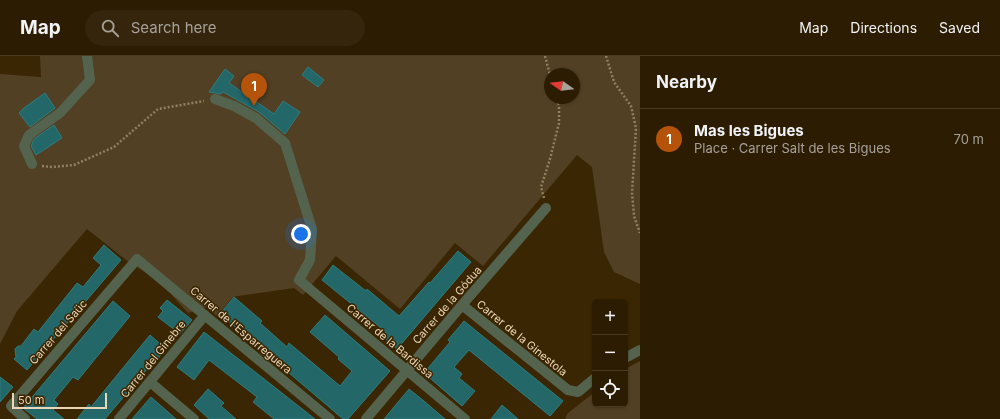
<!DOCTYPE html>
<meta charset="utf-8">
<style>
:root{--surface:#2c1c02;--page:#34250c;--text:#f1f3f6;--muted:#a6a199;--line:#483a24;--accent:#b45309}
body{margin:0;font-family:Inter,sans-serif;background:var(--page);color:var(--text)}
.controls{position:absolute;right:12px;bottom:12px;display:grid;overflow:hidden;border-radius:6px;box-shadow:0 1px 3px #0004}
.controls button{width:36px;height:36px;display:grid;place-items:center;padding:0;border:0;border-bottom:1px solid var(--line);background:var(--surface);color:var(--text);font:20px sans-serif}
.compass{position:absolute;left:544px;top:12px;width:36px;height:36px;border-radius:50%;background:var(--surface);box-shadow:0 1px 3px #0004;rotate:284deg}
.scale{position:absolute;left:12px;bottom:10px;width:95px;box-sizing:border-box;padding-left:4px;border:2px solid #ecd6b7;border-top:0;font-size:11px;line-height:14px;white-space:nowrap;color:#ecd6b7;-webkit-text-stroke:3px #3a2602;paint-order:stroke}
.you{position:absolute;left:301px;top:178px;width:14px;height:14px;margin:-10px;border:3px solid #fff;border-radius:50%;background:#1a73e8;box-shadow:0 0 0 6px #1a73e833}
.badge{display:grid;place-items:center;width:26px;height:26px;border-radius:50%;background:var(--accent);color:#fff;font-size:13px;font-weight:700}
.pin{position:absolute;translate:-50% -33px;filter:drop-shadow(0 1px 2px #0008)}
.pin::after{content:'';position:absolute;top:21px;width:14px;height:12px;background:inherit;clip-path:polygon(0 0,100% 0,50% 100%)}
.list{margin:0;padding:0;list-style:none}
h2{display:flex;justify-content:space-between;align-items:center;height:52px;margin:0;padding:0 16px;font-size:17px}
h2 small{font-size:13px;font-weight:400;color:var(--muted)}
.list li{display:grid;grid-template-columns:26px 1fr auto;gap:12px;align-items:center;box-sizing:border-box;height:60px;padding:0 16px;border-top:1px solid var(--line)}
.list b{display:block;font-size:15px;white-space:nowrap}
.list p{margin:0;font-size:13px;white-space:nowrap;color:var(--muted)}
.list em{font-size:13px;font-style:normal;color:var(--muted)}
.icon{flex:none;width:22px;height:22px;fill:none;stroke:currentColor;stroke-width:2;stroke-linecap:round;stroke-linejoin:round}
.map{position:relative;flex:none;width:640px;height:363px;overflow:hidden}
header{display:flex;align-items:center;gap:24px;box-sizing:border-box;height:56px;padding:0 20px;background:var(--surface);border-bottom:1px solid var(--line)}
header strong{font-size:19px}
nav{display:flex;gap:22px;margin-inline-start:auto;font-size:14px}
.search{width:280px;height:36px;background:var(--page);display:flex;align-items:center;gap:10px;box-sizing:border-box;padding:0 14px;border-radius:22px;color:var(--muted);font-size:15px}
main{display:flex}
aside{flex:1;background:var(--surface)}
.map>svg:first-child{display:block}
.green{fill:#524024;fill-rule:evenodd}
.building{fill:#246768;stroke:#2d7d7f}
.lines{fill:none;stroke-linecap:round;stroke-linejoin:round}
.path{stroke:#947f5e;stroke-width:2.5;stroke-dasharray:2 2;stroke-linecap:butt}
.minor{stroke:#54634e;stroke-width:10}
.labels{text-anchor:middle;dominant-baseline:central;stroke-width:3;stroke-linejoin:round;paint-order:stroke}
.street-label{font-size:11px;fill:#ecd6b7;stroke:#3a2602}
</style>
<header>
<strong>Map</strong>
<div class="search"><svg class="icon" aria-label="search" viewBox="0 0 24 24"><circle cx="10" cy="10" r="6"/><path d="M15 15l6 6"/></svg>Search here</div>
<nav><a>Map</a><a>Directions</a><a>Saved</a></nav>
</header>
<main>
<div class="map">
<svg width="640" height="363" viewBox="0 0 640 363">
<rect width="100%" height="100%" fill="#3a2602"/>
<!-- green -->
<path class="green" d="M40,0H640V228L614,216L604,196L592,111L577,99L483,210L455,187L400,253L336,200L303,239L294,232L238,240L233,241L217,260L206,251L188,257L160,226L126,204L87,173L17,255L0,288V18L41,21ZM550,18H574V42H550Z
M640,305V363H565L568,357L595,336V348H625V313Z"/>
<!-- building -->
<path class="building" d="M308,11L324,24L318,31L302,19Z
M225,13L234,20L229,27L274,58L283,45L300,56L285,78L259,56L223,36L221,38L209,36Z
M45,37L55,52L30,71L19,57L24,52Z
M54,69L62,82L36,99L31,90L34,83Z
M104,189L121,204L27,314L14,303L16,301L15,293L18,290H21L34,273L38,276L77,227L83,231L101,209L93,202Z
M458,195L471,206L397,293L382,280L386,276L322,224L333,209L366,235L367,233L399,260L429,226L430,227Z
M234,241L262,265L260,267L287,291L289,287L340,330L352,315L338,303L339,301L310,276L325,259L390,315L348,363H343L220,258Z
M167,244L192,264L180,278L158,261L163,255L160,252Z
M113,245L130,260L78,324L73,321L54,344L58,348L53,354L64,363H37L23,352Z
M464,265L563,345L550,360L469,294L454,311L462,318L459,322L475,335L462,350L424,317L450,286L448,284Z
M204,276L268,326L315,363H274L253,346L257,341L209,304L194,324L177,311Z
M150,279L166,293L154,307L153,306L105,363H77L89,348L91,351Z
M0,321L13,331L0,346Z
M208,333L224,347L221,350L236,363H209L194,349Z
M409,333L424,345L445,363H384Z
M151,341L176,363H132Z
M502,349L518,363H491Z"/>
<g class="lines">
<!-- path -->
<path class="path" d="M545,0L550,19
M606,0L614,26L631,50L636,72L632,137L634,160L640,177
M42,110L52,111L74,109L114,91L158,53L204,45
M544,142L541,131L550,103L559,67V50L556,42"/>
<!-- minor -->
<path class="minor" d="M215,43L234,50L256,62L285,87L312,173L310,204L299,224L465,363
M32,108L24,90L29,79L60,57L90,24L87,0
M462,249L568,334L578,336L595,322
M625,302L640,294
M150,326L194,363
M25,363L11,350L137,203L330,363
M119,363L205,259
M366,363L462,249L546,152"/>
</g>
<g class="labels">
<!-- street labels -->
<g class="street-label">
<text transform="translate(447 249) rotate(-49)">Carrer de la Gódua</text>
<text transform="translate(241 274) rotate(40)">Carrer de l'Esparreguera</text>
<text transform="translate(58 276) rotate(-49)">Carrer del Saüc</text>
<text transform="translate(522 282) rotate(39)">Carrer de la Ginestola</text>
<text transform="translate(390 285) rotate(40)">Carrer de la Bardissa</text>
<text transform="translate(153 303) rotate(-51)">Carrer del Ginebre</text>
</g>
</g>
</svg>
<div class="controls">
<button>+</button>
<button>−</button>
<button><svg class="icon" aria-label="locate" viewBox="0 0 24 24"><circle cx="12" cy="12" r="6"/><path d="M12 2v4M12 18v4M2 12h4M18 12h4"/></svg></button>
</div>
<svg class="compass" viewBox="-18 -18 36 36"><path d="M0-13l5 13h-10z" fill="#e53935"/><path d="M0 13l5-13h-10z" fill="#a6a199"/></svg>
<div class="scale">50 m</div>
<div class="you"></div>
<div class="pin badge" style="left:254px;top:50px">1</div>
</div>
<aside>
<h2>Nearby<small></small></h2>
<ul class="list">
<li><span class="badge">1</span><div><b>Mas les Bigues</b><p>Place · Carrer Salt de les Bigues</p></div><em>70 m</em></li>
</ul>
</aside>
</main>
